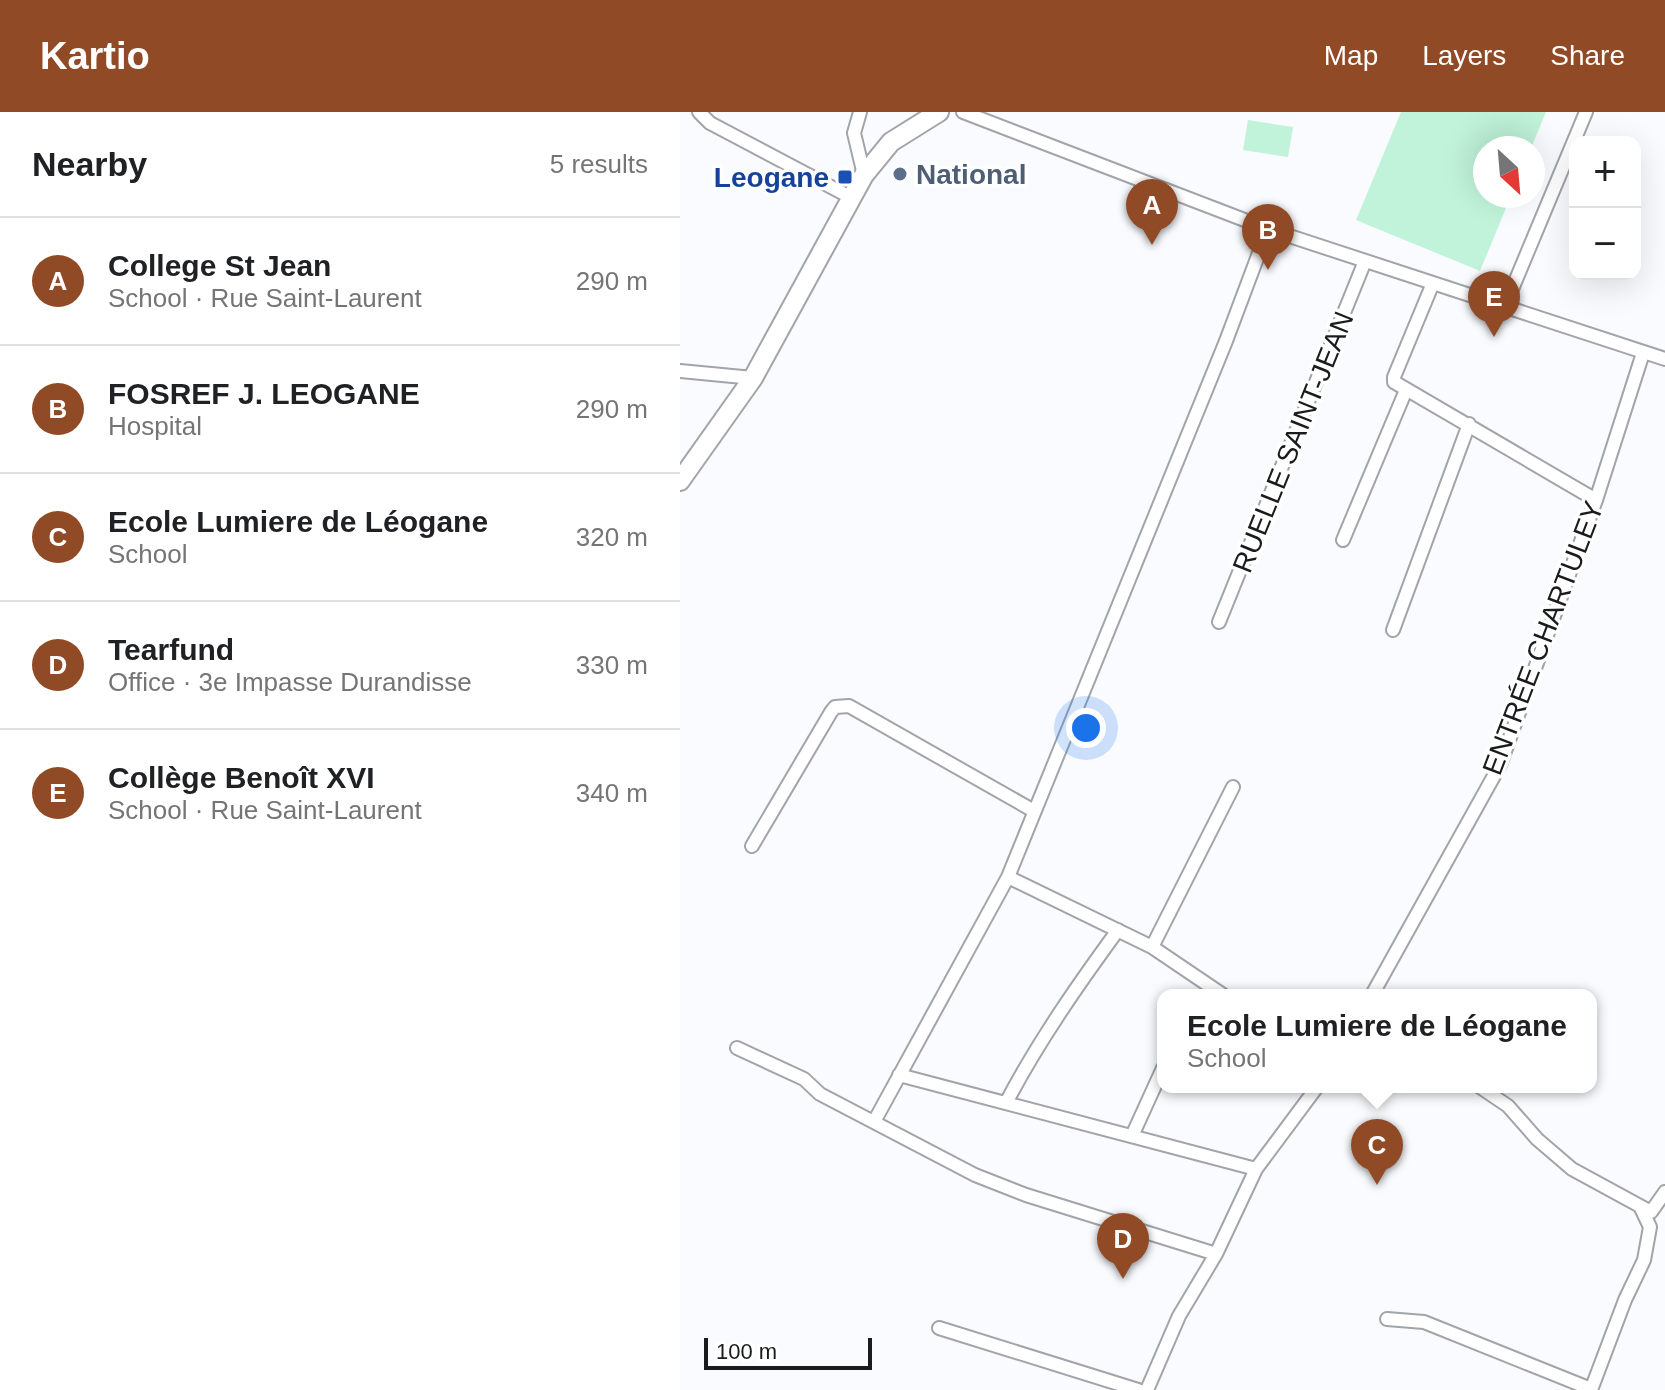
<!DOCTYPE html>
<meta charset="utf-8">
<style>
:root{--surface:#fff;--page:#f6f6f6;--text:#202124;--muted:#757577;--line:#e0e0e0;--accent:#914a26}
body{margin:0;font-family:Arial,sans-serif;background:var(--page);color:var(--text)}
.controls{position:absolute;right:24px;top:24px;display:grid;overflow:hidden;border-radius:16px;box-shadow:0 8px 32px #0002}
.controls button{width:72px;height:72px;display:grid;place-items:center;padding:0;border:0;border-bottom:2px solid var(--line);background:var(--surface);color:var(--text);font:40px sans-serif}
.compass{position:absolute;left:793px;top:24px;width:72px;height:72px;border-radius:50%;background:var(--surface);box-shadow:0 8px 32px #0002;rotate:154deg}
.scale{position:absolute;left:24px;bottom:20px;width:168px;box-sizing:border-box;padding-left:8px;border:4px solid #1a1b1d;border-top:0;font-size:22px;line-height:28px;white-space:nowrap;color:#1a1b1d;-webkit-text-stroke:6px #fff;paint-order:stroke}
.you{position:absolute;left:406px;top:616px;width:28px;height:28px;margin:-20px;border:6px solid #fff;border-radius:50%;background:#1a73e8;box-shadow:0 0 0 12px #1a73e833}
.badge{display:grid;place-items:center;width:52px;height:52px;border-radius:50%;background:var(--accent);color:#fff;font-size:26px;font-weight:700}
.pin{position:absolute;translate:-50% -66px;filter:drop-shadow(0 2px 4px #0008)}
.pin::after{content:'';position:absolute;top:42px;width:28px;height:24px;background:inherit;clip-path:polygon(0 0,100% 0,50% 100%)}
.popup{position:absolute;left:477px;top:877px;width:440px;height:104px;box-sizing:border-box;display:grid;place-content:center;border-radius:16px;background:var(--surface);filter:drop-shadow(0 2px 6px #0005);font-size:26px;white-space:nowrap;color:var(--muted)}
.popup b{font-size:30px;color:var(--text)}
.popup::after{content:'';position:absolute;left:50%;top:100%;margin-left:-16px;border:16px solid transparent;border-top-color:var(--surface)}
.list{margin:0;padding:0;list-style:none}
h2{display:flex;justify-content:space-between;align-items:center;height:104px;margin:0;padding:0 32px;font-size:34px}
h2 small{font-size:26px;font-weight:400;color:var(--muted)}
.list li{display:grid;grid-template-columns:52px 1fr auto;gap:24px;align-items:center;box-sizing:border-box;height:128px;padding:0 32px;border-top:2px solid var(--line)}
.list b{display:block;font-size:30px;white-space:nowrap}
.list p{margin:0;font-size:26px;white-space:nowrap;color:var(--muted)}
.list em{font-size:26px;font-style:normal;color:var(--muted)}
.map{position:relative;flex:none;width:985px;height:1278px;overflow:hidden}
header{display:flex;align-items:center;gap:48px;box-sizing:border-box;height:112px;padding:0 40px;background:var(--accent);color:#fff}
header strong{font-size:38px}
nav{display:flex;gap:44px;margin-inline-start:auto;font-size:28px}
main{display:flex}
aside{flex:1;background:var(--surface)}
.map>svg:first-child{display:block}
.green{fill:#c0f3d9}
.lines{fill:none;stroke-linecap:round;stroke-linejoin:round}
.street-casing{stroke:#a1a4a9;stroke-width:16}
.secondary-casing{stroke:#a1a4a9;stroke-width:22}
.street{stroke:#fff;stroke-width:12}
.secondary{stroke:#fff;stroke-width:18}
.service-dot{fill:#5c6f8a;stroke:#fff;stroke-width:3}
.transit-dot{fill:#1a4fb4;stroke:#fff;stroke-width:3}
.labels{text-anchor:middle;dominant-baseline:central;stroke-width:7;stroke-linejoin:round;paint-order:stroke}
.service-label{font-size:28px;font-weight:bold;fill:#4e5e75;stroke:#fff;text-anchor:start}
.transit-label{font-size:28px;font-weight:bold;fill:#164399;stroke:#fff;text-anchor:end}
.street-label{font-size:28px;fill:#1a1b1d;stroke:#fff}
</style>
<header>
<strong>Kartio</strong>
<nav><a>Map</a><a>Layers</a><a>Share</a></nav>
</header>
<main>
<aside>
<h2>Nearby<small>5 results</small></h2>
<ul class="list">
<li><span class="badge">A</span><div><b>College St Jean</b><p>School · Rue Saint-Laurent</p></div><em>290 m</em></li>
<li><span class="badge">B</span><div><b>FOSREF J. LEOGANE</b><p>Hospital</p></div><em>290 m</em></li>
<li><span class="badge">C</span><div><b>Ecole Lumiere de Léogane</b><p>School</p></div><em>320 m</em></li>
<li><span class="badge">D</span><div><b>Tearfund</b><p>Office · 3e Impasse Durandisse</p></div><em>330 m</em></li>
<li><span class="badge">E</span><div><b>Collège Benoît XVI</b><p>School · Rue Saint-Laurent</p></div><em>340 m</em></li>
</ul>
</aside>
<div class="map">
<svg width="985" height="1278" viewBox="0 0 985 1278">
<rect width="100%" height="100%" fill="#f9fbff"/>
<!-- green -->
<path class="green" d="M721,0H866L851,36H805V84H831L800,159L676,108Z
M568,8L613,15L608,45L563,38Z"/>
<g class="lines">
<!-- street casing -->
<g class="street-casing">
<path id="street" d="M19,0L30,11L172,86
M180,0L174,21L184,63
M283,0L588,117L985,247
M753,171L714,265V270L916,388
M825,194L906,0
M0,259L73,266
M663,428L726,278
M539,510L685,149
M713,518L789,312
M72,734L151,600L155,595L169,594L354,699
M328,765L472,835L543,883
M472,835L553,675
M692,883L820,653L916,388L963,241
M57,936L124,967L140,982L295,1063L346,1083L536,1142
M219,963L576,1057
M800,975L828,994L857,1027L892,1057L971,1100L985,1080
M326,991C358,930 397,874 438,818
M195,1008L328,765L546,229L588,117
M452,1024L483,956
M707,1207L744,1210L911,1277
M259,1216L458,1278
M467,1278L499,1204L536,1142L576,1057L637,975
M911,1278L945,1188L964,1148L970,1115L960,1094"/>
</g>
<!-- secondary casing -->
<g class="secondary-casing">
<path id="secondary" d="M0,369L73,266L184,63L211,30L259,0"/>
</g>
<!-- street -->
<use href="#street" class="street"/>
<!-- secondary -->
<use href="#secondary" class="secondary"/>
</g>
<!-- markers -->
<circle class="service-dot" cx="220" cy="62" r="8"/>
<rect class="transit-dot" x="157" y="57" width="16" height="16" rx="4"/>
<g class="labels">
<!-- service labels -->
<g class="service-label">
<text x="236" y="62">National</text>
</g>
<!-- transit labels -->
<g class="transit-label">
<text x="149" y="65">Leogane</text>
</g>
<!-- street labels -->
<g class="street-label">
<text transform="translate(613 330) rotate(-68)">RUELLE SAINT-JEAN</text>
<text transform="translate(863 526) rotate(-69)">ENTRÉE CHARTULEY</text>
</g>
</g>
</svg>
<div class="controls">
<button>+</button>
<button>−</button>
</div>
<svg class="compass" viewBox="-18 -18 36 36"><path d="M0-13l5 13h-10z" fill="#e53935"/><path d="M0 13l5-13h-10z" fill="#757577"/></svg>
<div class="scale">100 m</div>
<div class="you"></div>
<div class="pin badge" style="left:472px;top:133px">A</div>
<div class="pin badge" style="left:588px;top:158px">B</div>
<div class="pin badge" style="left:697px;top:1073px">C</div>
<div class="popup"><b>Ecole Lumiere de Léogane</b>School</div>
<div class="pin badge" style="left:443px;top:1167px">D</div>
<div class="pin badge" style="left:814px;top:225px">E</div>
</div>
</main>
